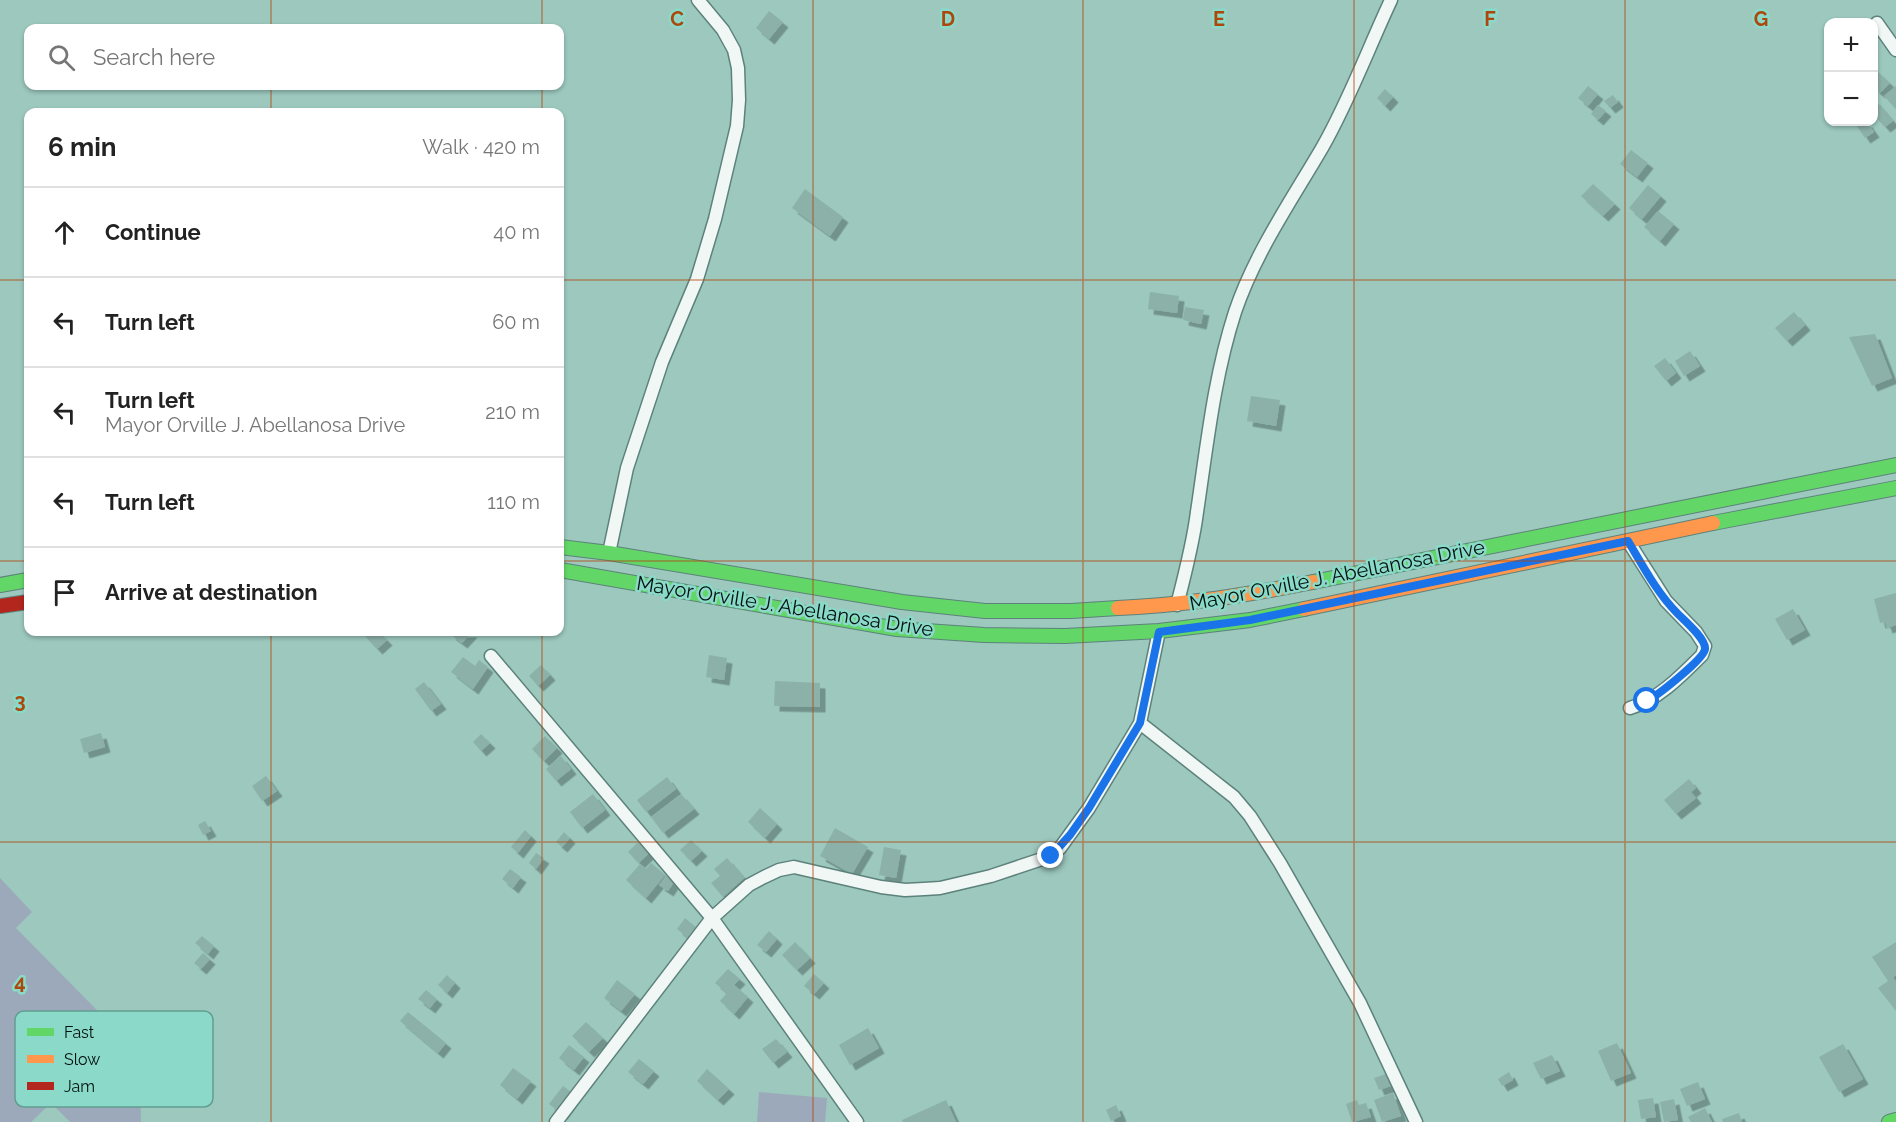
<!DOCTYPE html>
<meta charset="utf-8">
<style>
:root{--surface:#fff;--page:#f6f6f6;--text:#222;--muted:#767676;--line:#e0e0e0}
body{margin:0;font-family:Raleway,sans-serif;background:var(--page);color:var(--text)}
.controls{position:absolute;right:18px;top:18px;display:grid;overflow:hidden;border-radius:12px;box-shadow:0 2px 4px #0004}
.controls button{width:54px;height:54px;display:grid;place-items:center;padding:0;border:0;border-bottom:2px solid var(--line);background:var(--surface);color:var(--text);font:30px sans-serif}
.stop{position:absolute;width:18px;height:18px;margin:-14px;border:4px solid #1a73e8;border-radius:50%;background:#fff}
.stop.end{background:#1a73e8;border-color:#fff;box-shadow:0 2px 6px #0008}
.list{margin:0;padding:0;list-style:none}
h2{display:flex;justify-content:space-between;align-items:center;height:78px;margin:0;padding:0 24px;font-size:26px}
h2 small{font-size:20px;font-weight:400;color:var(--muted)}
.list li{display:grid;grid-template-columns:39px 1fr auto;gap:18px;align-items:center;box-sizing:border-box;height:90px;padding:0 24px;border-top:2px solid var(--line)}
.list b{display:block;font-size:22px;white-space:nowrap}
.list p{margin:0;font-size:20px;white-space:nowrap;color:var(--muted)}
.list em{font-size:20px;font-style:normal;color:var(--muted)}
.icon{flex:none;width:33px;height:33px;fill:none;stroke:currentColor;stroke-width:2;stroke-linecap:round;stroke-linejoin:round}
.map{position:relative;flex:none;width:1896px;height:1122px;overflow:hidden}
.search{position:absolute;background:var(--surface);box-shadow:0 2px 4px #0004;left:24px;top:24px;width:540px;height:66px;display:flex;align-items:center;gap:15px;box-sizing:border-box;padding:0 21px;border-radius:12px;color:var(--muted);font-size:22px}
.panel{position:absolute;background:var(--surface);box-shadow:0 2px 4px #0004;left:24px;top:108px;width:540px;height:528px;border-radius:12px}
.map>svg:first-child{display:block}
.green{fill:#9ca9ba}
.building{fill:#8cb1a9;filter:url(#shadow)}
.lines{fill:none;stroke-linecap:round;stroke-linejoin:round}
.street-casing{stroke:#5d827b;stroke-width:15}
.fast-casing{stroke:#5d827b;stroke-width:16}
.slow-casing{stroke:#5d827b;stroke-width:16}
.jam-casing{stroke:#5d827b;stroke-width:16}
.street{stroke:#f0f7f5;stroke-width:12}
.fast{stroke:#63d668;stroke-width:14}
.slow{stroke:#ff974d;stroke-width:14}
.jam{stroke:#b3261e;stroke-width:14}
.route{stroke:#1a73e8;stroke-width:8}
.grid{fill:none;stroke:#ae470c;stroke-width:1.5;stroke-opacity:0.55}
.labels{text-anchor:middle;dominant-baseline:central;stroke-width:5;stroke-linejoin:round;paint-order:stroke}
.street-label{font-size:20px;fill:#00120e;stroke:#8bd9c8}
.key{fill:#8bd9c8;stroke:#619d90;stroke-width:1.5}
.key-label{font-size:16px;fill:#00120e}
.grid-label{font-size:20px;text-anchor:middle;font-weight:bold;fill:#ae470c;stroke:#8bd9c8;stroke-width:5;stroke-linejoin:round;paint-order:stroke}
</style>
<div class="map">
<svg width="1896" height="1122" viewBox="0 0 1896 1122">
<defs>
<filter id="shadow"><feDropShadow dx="5.5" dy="5.5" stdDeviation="0" flood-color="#0004"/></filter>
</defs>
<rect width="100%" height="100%" fill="#9cc8be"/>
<!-- green -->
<path class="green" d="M0,878L32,912L16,928L151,1065L140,1076L141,1122H70L51,1103L31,1122H0Z
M759,1092L827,1098L825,1122H757Z"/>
<!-- building -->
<path class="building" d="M769,11L783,22L769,39L756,28Z
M1877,71L1890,83L1880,93L1874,88V75Z
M1588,86L1598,94L1588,106L1578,98Z
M1896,86V109L1884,96Z
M1385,89L1393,97L1385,106L1377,98Z
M1613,95L1618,102L1610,108L1604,101Z
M1874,99L1893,121L1885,127L1874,115Z
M1598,105L1606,111L1598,120L1591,114Z
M1854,122H1867L1874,132L1865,138Z
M1631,150L1648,163L1637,177L1620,164Z
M1593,184L1615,204L1603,216L1581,196Z
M1648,185L1661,196L1642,219L1629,208Z
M805,189L843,217L830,236L792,208Z
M1658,211L1674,224L1660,241L1644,227Z
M1150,292L1179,296L1177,313L1148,309Z
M1185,307L1204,310L1201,324L1183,320Z
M1794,312L1805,325L1787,341L1775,328Z
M1875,334L1892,378L1872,386L1849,337Z
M1690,351L1700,366L1684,376L1675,361Z
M1665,358L1676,373L1666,381L1654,366Z
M1251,396L1280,400L1276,426L1247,421Z
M1896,593V625L1887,628L1885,622L1880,623L1874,599Z
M1793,609L1805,630L1787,640L1775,619Z
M366,632H379L387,640L377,649L363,634Z
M452,632H472L462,643L450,634Z
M709,655L727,658L724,680L706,677Z
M463,657L475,666L479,660L488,667L473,689L451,672Z
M541,665L550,675L538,686L529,676Z
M775,681L820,683V707L774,706Z
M424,682L441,704L431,711L415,689Z
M101,733L105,747L84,753L80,739Z
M481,734L490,743L481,751L473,742Z
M545,736L557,748L544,761L532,749Z
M561,756L571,769L556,781L546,769Z
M266,776L277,791L262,801L252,786Z
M667,777L676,789L646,812L637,800Z
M1689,779L1696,788L1691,792L1696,798L1676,814L1664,800Z
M593,794L605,810L582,828L570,812Z
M681,794L694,809L663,833L651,817Z
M760,808L777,824L765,838L748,822Z
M205,821L211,831L203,835L198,825Z
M835,828L868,847L852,874L820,856Z
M525,830L531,836L518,853L511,847Z
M564,832L570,838L562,847L556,842Z
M691,840L702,851L691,861L680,850Z
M638,842L649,853L639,863L628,852Z
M884,847L901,850L896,878L879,875Z
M536,853L544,858L536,869L529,863Z
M727,858L744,878L723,897L711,883L720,876L714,869Z
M651,863L665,875L646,898L626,880L640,864L646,869Z
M510,869L521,877L513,888L502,879Z
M666,876L674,882L668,891L659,885Z
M685,918L698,929L689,939L677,929Z
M769,931L777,939L766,952L757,945Z
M202,936L214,946L208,954L195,943Z
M795,942L810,958L797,970L782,955Z
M1896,942V975L1893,977L1896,982V1011L1878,988L1888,981L1872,957Z
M203,953L210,959L201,969L194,963Z
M728,969L740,979L734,985L748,997L734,1014L720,1001L727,993L715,983Z
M814,974L824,983L814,994L804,986Z
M447,975L455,983L447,993L438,985Z
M617,980L635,994L621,1011L604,998Z
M426,990L437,999L430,1008L418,999Z
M408,1012L446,1043L438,1053L400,1021Z
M586,1022L603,1038L589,1052L572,1036Z
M868,1028L879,1048L850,1065L839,1045Z
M776,1039L787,1052L773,1063L762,1049Z
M1617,1043L1631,1073L1611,1081L1598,1051Z
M1843,1044L1863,1079L1839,1092L1819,1057Z
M569,1045L584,1057L574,1070L559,1058Z
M1552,1055L1560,1071L1541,1079L1533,1063Z
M639,1059L654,1071L643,1084L628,1072Z
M513,1068L531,1081L517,1099L500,1085Z
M707,1069L729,1089L718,1100L697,1081Z
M1509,1072L1513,1080L1502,1086L1498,1079Z
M1386,1074L1391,1086L1379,1090L1374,1078Z
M1698,1082L1705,1099L1687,1106L1680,1089Z
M563,1086L575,1095L562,1114L549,1104Z
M1393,1093L1401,1116L1382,1122L1374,1100Z
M1653,1098L1656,1117L1641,1119L1638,1100Z
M1674,1099L1678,1120L1664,1122L1660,1102Z
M946,1100L956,1122H903L902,1120Z
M1357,1100L1359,1105L1366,1103L1371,1117L1352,1122L1346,1104Z
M1116,1105L1121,1116L1111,1121L1106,1110Z
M1705,1108L1712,1122H1691L1688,1117Z
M1739,1113L1742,1122H1723L1722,1119Z"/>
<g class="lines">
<!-- street casing -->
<g class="street-casing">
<path id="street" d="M1877,23L1896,50
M1628,541L1666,601L1696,632L1705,646L1702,655C1682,675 1658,700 1630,708
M609,553L627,468L662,362L697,279L715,219L737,126L739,100L738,68L734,50L723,30L698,0
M1177,605C1185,574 1193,544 1197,512C1207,445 1214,377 1235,312C1255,253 1291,201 1322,148C1349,101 1368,49 1391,0
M491,656L712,918L857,1122
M1140,723L1234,797L1250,816L1280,863L1360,1003L1416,1122
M556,1122L712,918L749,885L764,877L779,870L794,867L881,887L905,890L924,889L940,888L991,876L1051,856L1060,848L1089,808L1140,723L1159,631"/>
</g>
<!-- fast casing -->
<g class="fast-casing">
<path id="fast" d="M1713,523L1896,488
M560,547L609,553L902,602L985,611H1071L1118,608
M560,570L897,629L984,635L1065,636L1159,631L1250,620L1304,609
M1313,582L1896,465
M0,585L28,580
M1889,1122L1896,1120"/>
</g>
<!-- slow casing -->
<g class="slow-casing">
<path id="slow" d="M1118,608C1186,605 1247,595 1313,582
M1304,609L1713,523"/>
</g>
<!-- jam casing -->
<g class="jam-casing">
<path id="jam" d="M0,606L28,602"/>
</g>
<!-- street -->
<use href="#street" class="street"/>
<!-- fast -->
<use href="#fast" class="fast"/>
<!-- slow -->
<use href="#slow" class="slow"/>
<!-- jam -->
<use href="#jam" class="jam"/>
</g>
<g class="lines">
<!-- route -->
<path class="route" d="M1051,856L1070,835L1089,808L1140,723L1159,632L1250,620L1628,541C1643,566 1657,593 1678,614C1685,621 1706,639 1705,649C1704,659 1658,695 1647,701"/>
</g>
<!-- grid -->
<path class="grid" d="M271,0V28M542,0V28M813,0V1122M1083,0V1122M1354,0V1122M1625,0V1122M271,86V112M542,86V112M0,280H28M560,280H1896M0,561H28M560,561H1896M271,632V1122M542,632V1122M0,842H1896"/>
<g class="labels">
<!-- street labels -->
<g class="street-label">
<text transform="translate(1337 575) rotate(-11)">Mayor Orville J. Abellanosa Drive</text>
<text transform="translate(785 606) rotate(9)">Mayor Orville J. Abellanosa Drive</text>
</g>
</g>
<!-- legend -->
<rect x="15" y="1011" width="198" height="96" rx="9" class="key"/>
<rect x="27" y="1028" width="27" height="8" fill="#63d668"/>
<rect x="27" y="1055" width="27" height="8" fill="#ff974d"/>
<rect x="27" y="1082" width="27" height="8" fill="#b3261e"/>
<g class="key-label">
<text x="64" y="1038">Fast</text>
<text x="64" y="1065">Slow</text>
<text x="64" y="1092">Jam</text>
</g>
<g class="grid-label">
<text x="677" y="26">C</text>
<text x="948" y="26">D</text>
<text x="1219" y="26">E</text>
<text x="1490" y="26">F</text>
<text x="1761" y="26">G</text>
<text x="20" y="708">3</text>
<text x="20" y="989">4</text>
</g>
</svg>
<div class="controls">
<button>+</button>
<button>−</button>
</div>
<div class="stop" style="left:1647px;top:701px"></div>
<div class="stop end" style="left:1051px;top:856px"></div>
<div class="search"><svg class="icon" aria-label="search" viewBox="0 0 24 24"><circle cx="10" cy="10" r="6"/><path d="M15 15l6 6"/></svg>Search here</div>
<section class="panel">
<h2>6 min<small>Walk · 420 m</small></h2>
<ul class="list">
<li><svg class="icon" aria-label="ahead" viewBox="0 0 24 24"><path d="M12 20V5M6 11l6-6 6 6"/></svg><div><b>Continue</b></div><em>40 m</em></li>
<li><svg class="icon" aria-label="left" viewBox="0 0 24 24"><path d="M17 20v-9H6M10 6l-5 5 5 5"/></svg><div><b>Turn left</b></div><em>60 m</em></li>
<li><svg class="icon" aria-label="left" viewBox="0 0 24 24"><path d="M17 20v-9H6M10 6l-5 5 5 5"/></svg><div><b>Turn left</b><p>Mayor Orville J. Abellanosa Drive</p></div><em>210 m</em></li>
<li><svg class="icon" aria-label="left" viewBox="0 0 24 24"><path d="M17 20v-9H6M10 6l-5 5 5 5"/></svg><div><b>Turn left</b></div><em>110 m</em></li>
<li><svg class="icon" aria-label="arrive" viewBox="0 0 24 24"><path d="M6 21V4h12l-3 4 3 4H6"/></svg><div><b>Arrive at destination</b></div></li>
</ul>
</section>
</div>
